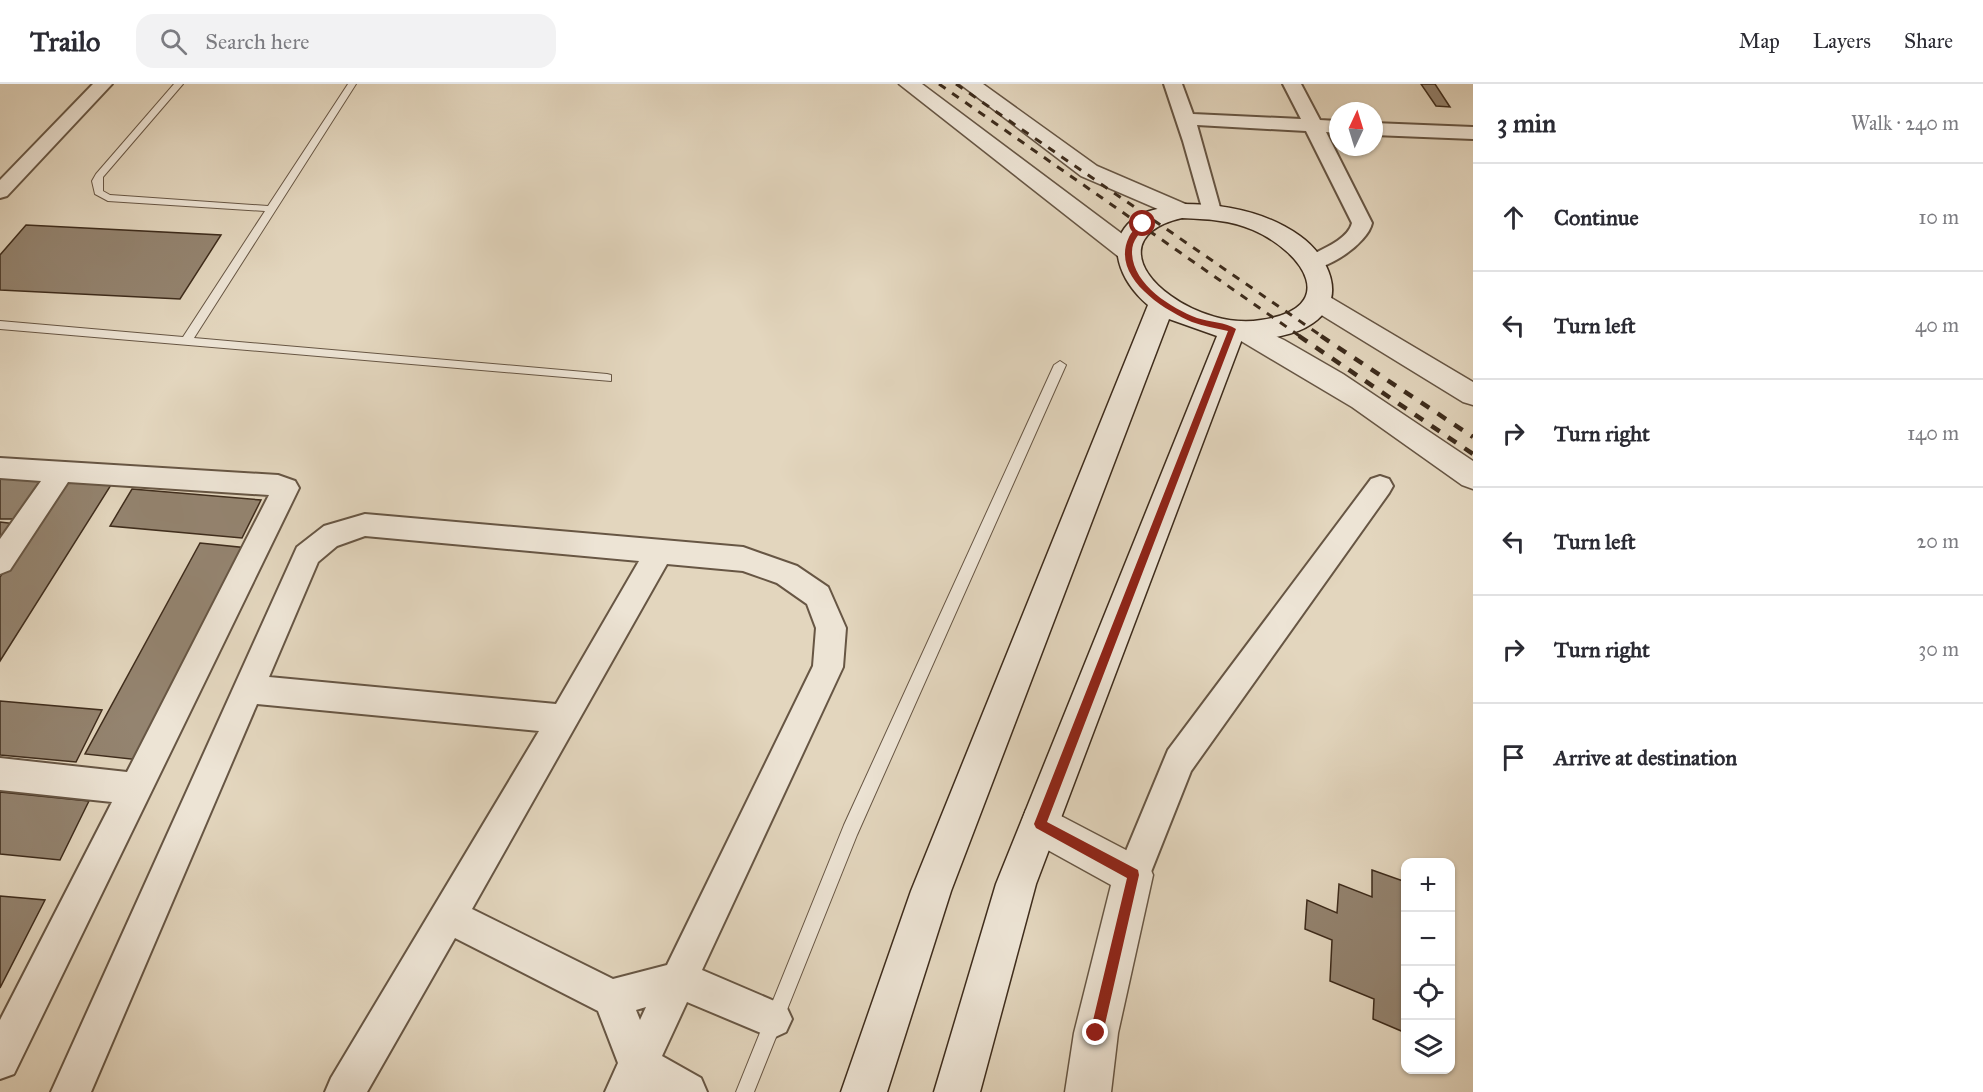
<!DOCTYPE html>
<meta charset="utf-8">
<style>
:root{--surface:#fff;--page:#f2f2f3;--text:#2b2b33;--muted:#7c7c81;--line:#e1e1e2}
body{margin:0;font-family:"IM FELL Great Primer",serif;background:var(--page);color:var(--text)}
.controls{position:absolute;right:18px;bottom:18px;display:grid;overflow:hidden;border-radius:12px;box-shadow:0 2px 4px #0004}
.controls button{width:54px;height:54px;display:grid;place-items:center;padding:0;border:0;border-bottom:2px solid var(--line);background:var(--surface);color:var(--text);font:30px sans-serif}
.compass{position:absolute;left:1329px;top:18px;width:54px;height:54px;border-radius:50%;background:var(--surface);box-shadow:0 2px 4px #0004;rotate:4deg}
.stop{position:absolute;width:18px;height:18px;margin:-14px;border:4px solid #8f2418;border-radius:50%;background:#fff}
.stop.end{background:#8f2418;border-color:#fff;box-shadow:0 2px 6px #0008}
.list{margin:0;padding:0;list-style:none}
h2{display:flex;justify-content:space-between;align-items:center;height:78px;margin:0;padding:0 24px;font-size:26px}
h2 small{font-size:20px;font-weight:400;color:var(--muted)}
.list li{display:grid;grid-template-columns:39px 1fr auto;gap:18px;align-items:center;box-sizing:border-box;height:108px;padding:0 24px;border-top:2px solid var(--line)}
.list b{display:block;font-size:22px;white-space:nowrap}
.list em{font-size:20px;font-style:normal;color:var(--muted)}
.icon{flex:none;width:33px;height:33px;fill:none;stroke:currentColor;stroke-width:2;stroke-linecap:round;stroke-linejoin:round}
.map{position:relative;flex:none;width:1473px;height:1008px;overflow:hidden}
header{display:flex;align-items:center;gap:36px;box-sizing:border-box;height:84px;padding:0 30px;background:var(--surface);border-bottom:2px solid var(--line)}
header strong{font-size:28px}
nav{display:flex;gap:33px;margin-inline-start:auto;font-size:21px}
.search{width:420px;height:54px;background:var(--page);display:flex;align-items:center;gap:15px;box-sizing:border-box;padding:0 21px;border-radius:18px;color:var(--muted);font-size:22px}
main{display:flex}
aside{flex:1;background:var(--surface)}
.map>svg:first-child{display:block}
.building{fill:#948470;stroke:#3e2c1c;stroke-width:1.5}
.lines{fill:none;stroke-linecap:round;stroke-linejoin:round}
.service-casing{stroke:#675644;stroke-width:2}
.minor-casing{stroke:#675644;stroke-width:4}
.tertiary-casing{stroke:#675644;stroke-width:3}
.secondary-casing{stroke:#3e2c1c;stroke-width:3}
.service{fill:#ede4d5;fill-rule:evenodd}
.minor{fill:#ede4d5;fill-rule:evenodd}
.tertiary{fill:#ede4d5;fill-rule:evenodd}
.secondary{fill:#ede4d5;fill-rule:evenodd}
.rail-far1{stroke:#3e2c1c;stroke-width:3;stroke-dasharray:8 8;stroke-linecap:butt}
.rail{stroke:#3e2c1c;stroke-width:4.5;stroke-dasharray:10 10;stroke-linecap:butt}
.route{fill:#8f2418}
</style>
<header>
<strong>Trailo</strong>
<div class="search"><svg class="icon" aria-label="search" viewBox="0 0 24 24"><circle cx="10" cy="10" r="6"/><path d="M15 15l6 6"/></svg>Search here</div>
<nav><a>Map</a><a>Layers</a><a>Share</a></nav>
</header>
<main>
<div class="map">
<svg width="1473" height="1008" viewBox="0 0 1473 1008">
<rect width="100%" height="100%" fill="#e3d6be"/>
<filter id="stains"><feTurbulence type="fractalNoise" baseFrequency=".00333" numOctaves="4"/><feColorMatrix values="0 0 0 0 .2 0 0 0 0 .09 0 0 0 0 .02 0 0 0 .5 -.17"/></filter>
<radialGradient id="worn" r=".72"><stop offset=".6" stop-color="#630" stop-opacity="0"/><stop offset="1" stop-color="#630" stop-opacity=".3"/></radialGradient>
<!-- building -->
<path class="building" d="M1421,0H1435L1450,23L1436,22Z
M26,141L221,151L180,215L0,206V171Z
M0,392L43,394L16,435H0Z
M64,398L111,401L0,577V493Z
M132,405L261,416L242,454L110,442Z
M0,438L17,440L0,464Z
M200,459L248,464L140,676L85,670Z
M0,617L102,626L76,678L0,671Z
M0,708L89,717L60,776L0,770Z
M1372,786L1406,798V949L1373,935L1374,915L1330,897L1332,856L1305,845L1307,816L1337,829L1339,800L1372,813Z
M0,812L45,816L0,904Z"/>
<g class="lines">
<!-- service casing -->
<g class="service-casing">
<path id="service" d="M174,0H183L103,93V107L110,111L268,122L348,0H356L194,254L607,290L611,291V297L0,245V237L183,253L265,127L108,117L95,110L92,97L96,90Z
M1060,277L1066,281L857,751L754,1008H736L844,741L1054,281Z"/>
</g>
<!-- minor casing -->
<g class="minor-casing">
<path id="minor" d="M93,0H112L7,112L0,114V96Z
M1164,0H1182L1193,30L1301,35L1283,0H1301L1320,36L1338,37V49L1326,48L1372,139C1368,159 1325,189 1305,184L1302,179L1305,174C1320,166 1348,156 1352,139L1306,47L1197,41L1221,127L1218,131L1211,133L1204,131L1183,57Z
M1374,39L1473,43V55L1374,51Z
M0,374L278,391L295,397L299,404L14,990L0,995V936L112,718L0,706V674L127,688L269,411L68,398L10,486L0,490V455L41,397L0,394Z
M1380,392L1389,395L1393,402L1389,409L1191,687L1145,803L1133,808L1121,803L1116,791L1168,666L1371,395Z
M365,430L743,463L797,482L828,503L846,544L843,583L702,886L786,922L792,935L786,948L773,954L687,918L662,972L701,994L707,1008H605L618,979L598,927L455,854L367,1008H325L331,994L539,647L257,620L91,1008H51L297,463L324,442ZM365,452L639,477L556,620L269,593L318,478L337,462ZM667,480L743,487L777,499L807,520L816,544L813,582L667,881L613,895L472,825ZM646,923L640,936L636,926Z"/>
</g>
<!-- tertiary casing -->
<g class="tertiary-casing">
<path id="tertiary" d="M899,0H922L1137,161L1140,167L1137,173L1128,175L1119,173Z
M960,0H983L1097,82L1190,122L1194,127L1190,132L1182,134L1174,132L1081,92Z
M1319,209L1328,212L1473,298V321L1463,318L1310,224L1306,218L1310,212Z
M1245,238L1284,256L1343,290L1473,377V405L1462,401L1352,323L1236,254L1232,247L1236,240Z
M1040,721L1147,777L1153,791L1118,949L1111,1008H1065L1074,949L1111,801L1026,754L1021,740L1026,726Z"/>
</g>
<!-- secondary casing -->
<g class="secondary-casing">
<path id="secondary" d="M1182,120C1224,120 1265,127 1300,152C1328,172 1349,214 1313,239C1295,252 1265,256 1242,255L1036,800L980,1008H934L996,800L1217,252L1169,235L951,807L887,1008H841L911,807L1148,221C1122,199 1101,158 1136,133C1149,125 1167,123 1182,120ZM1182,134C1206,135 1231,136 1253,146C1304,168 1341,224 1261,236C1231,241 1196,230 1171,212C1130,183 1128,146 1182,134Z"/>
</g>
<!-- service -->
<use href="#service" class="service"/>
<!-- minor -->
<use href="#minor" class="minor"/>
<!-- tertiary -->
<use href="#tertiary" class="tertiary"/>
<!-- secondary -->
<use href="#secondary" class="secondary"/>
<!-- rail-far1 -->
<path class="rail-far1" d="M939,0L1301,253
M956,0L1323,253"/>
<!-- rail -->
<path class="rail" d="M1299,252L1473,370
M1321,252L1473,353"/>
</g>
<!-- route -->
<path class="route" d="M1141,139L1147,140C1140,149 1132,156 1132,168C1132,200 1171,224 1197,234C1209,238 1226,238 1236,245L1047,738L1138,786L1139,791L1103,949L1101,954L1096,956L1092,954L1090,949L1127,794L1036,744L1034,740L1228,247C1216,244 1203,242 1192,238C1162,225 1110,192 1129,153C1131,148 1137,143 1141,139Z"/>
<rect width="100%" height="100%" filter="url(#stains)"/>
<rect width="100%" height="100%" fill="url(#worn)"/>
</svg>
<div class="controls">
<button>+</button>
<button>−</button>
<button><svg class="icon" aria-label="locate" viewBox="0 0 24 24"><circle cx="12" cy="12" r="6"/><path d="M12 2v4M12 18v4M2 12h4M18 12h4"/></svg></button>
<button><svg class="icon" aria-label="layers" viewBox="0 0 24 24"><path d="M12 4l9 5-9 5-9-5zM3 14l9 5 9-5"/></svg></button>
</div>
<svg class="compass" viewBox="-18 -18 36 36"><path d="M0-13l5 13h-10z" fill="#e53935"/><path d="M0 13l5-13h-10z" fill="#7c7c81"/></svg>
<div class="stop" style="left:1143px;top:140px"></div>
<div class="stop end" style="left:1096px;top:949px"></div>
</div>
<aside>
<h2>3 min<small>Walk · 240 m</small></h2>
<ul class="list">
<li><svg class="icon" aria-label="ahead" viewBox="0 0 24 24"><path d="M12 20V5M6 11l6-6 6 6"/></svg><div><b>Continue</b></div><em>10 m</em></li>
<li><svg class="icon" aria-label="left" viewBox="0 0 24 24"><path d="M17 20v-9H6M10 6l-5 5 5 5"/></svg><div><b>Turn left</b></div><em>40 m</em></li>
<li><svg class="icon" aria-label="right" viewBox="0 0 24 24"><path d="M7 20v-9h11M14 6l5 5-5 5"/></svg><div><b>Turn right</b></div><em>140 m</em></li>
<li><svg class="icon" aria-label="left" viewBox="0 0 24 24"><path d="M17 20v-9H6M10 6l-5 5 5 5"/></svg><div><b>Turn left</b></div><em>20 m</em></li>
<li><svg class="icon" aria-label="right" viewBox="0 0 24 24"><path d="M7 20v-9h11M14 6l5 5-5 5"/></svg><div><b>Turn right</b></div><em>30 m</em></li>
<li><svg class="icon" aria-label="arrive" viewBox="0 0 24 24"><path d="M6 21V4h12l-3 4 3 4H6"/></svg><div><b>Arrive at destination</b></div></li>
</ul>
</aside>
</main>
